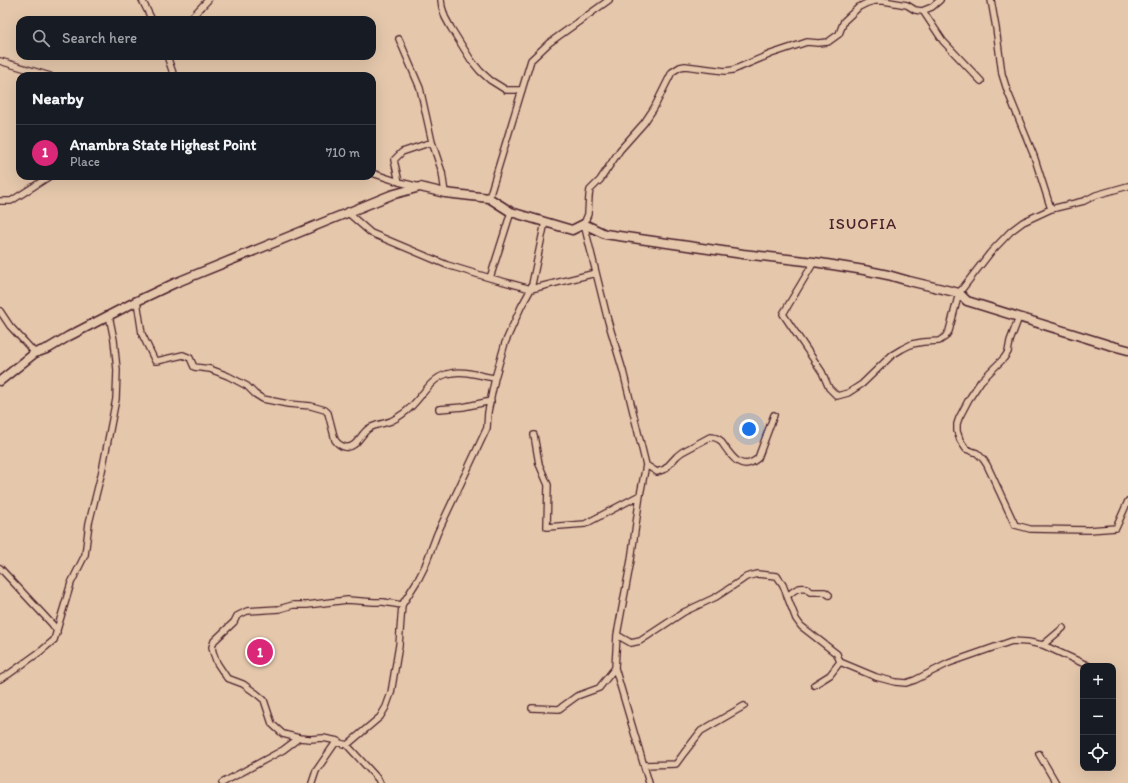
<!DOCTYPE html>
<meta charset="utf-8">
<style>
:root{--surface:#171b24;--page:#242831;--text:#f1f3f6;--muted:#9ea1a6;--line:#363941;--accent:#db2777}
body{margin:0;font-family:Itim,sans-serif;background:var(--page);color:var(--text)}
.controls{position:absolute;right:12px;bottom:12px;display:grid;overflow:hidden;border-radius:8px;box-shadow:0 4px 16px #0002}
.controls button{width:36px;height:36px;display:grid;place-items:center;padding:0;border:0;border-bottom:1px solid var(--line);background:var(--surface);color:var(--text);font:20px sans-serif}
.you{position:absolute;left:749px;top:429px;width:14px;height:14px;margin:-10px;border:3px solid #fff;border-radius:50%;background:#1a73e8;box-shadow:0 0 0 6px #1a73e833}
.badge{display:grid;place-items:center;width:26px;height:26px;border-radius:50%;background:var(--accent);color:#fff;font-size:13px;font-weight:700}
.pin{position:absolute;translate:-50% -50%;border:2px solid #fff;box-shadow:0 1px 4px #0006}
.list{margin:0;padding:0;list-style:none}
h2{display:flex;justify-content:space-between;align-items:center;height:52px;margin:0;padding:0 16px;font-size:17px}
h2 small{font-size:13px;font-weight:400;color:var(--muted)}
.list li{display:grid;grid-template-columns:26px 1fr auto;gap:12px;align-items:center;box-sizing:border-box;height:56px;padding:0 16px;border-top:1px solid var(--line)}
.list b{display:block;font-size:15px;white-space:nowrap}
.list p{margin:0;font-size:13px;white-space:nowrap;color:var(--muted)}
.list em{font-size:13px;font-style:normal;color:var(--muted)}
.icon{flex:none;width:22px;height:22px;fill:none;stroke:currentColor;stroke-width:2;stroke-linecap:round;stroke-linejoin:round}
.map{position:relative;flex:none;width:1128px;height:783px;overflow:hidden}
.search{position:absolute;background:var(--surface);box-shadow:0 4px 16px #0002;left:16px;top:16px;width:360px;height:44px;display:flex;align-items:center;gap:10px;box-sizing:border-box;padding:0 14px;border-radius:12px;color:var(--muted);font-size:15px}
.panel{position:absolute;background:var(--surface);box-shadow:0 4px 16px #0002;left:16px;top:72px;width:360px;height:108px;border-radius:12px}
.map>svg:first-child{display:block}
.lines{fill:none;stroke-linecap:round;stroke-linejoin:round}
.minor-casing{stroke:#4a1f2b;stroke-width:8}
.secondary-casing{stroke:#4a1f2b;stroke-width:11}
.minor{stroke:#e5c8ac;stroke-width:5.5}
.secondary{stroke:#e5c8ac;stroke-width:8}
.labels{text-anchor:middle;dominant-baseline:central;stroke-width:3;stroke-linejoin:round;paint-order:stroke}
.quarter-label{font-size:16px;letter-spacing:1px;fill:#4a1f2b;stroke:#e5c8ac}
</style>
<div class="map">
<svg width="1128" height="783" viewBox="0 0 1128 783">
<rect width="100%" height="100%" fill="#e5c8ac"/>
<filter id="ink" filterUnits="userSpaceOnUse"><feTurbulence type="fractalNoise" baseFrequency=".025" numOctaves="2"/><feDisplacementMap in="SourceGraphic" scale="8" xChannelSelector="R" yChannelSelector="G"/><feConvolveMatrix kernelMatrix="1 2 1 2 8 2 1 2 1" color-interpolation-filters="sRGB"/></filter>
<g filter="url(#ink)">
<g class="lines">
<!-- minor casing -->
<g class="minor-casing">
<path id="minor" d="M142,0L152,20
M441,0L442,7L445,17L451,28L471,60L480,71L490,80L506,90H522
M991,0L996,28L1002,74L1007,90L1034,156L1051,209
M923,11L943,41L981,81
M189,20L208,0
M399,39L420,88L432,142L442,172L445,193
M167,56L174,76
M0,61L50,76
M372,173L399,182L420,187
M399,182L394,160L402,152L432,142
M489,198L531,60L549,43L609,0
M0,201H11L50,176
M347,212L371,233L447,265L490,278L531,289L596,273
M814,262L783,314L822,372L829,388L837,396L848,393L862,384L892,355L902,349L912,344L923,342L939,341L945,337L949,331L959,293L990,253L1011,231L1023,222L1051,209L1084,201L1096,195L1128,186
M490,278L511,212
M137,301L142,334L155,361H157L183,355L190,358L194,367L210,369L228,376L247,386L255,394L263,399L288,404L311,406L325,410L328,413L335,440C338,444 340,446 345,447C356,449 360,435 368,429C375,424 384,424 391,421C395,419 400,416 404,413C420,402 428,379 447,374C463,369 479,376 495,378
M0,311L10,326L35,353
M1019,317L1010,341L1008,352L1004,358L981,381L969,399L959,418L957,424V431L960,440L966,449L977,453L983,459L987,465L1015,525L1030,529L1089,530L1116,528L1128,501
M439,409L463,407L491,401
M534,435L539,464L548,485L547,527L585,524L640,495
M646,465L657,472L665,469L677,456L682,452L710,437C714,437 717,438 720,440C730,454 740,474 758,458L774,415
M0,568L52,624L55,628L57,632
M787,596L796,619L801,626L837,654L840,662L876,677L895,682L906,683L915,680L949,663L1012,641L1028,642L1043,645L1089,666
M617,635L631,643L640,641L684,612L716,597L739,582L746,577L757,574L777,576L783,585L787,596C794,591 796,587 806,588L810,592H825L829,595
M1043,645L1063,628
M0,679L9,674L41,651L54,640L71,583L85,555L89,523L102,471L116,399L117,370L114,340L109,315
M814,685L830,675L840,662
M532,708L559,709L577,696L599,688L615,668
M299,738L283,734L272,724L264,700L257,694L243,684L227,678L217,663L213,652L212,647L214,641L234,622L237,616L247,611L279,609L293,605H307L347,600L374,602H383L402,605
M347,745L378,779L380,783
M1039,754L1056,783
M644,765L676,764L684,753L701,731L744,706
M222,783L283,750L299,738L310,739L323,738L338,741L337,742
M312,783L316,771L336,742L347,745L380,717L386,707L391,693L399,645L402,605L419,578L425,566L437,534L487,428L488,412L495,378L505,343L521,307L531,289L545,222
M649,783L615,668L617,635L631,560L640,495L646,465L623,371L608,321L584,224L588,214L589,196L590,190L600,180L620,150L644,123L654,108L672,72L680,67L685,66L725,71L733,70L771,54L807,42L818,43L828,42L839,34L844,21L859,7L867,3L874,1H884L907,5L915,10L922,11L932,7L940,0"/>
</g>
<!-- secondary casing -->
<g class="secondary-casing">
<path id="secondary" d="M0,381L35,353L49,348L69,336L137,301L175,283L391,195L420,187L445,193L489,198L511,212L572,230L584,224L605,234L743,254L814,262L864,270L888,275L909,281L959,293L967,301L1109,345L1128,350"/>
</g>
<!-- minor -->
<use href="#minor" class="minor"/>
<!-- secondary -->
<use href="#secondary" class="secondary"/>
</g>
</g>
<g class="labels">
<!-- quarter labels -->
<g class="quarter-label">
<text x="863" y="223">ISUOFIA</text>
</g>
</g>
</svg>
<div class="controls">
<button>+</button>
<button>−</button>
<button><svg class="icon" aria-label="locate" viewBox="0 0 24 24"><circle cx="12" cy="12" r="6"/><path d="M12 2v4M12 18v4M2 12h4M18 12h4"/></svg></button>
</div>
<div class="you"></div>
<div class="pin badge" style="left:260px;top:652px">1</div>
<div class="search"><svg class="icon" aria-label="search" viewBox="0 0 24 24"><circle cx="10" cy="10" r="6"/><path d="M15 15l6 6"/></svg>Search here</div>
<section class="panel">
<h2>Nearby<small></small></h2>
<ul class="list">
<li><span class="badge">1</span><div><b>Anambra State Highest Point</b><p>Place</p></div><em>710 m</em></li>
</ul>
</section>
</div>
